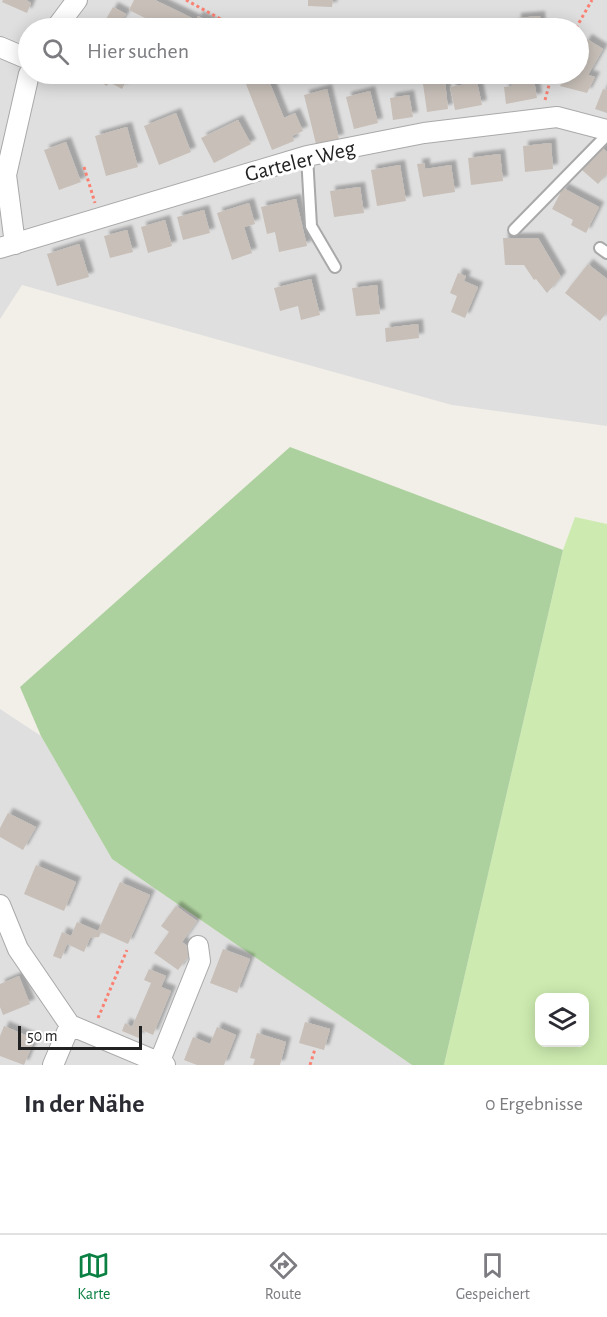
<!DOCTYPE html>
<html lang="de">
<meta charset="utf-8">
<style>
:root{--surface:#fff;--page:#f7f7f7;--text:#2b2b33;--muted:#7c7c81;--line:#e1e1e2;--accent:#0b8043}
body{margin:0;font-family:"Alegreya Sans",sans-serif;background:var(--page);color:var(--text)}
.controls{position:absolute;right:18px;bottom:18px;display:grid;overflow:hidden;border-radius:12px;box-shadow:0 3px 15px #0003}
.controls button{width:54px;height:54px;display:grid;place-items:center;padding:0;border:0;border-bottom:2px solid var(--line);background:var(--surface);color:var(--text);font:30px sans-serif}
.scale{position:absolute;left:18px;bottom:15px;width:124px;box-sizing:border-box;padding-left:6px;border:3px solid #222;border-top:0;font-size:16px;line-height:21px;white-space:nowrap;color:#222;-webkit-text-stroke:4px #fff;paint-order:stroke}
.list{margin:0;padding:0;list-style:none}
h2{display:flex;justify-content:space-between;align-items:center;height:78px;margin:0;padding:0 24px;font-size:26px}
h2 small{font-size:20px;font-weight:400;color:var(--muted)}
.icon{flex:none;width:33px;height:33px;fill:none;stroke:currentColor;stroke-width:2;stroke-linecap:round;stroke-linejoin:round}
.map{position:relative;flex:none;width:607px;height:1065px;overflow:hidden}
.search{position:absolute;background:var(--surface);box-shadow:0 3px 15px #0003;left:18px;right:18px;top:18px;height:66px;display:flex;align-items:center;gap:15px;box-sizing:border-box;padding:0 21px;border-radius:33px;color:var(--muted);font-size:22px}
.sheet{height:168px;background:var(--surface)}
nav{display:flex;justify-content:space-around;align-items:center;box-sizing:border-box;height:84px;border-top:2px solid var(--line);background:var(--surface);font-size:16px;color:var(--muted)}
nav a{display:grid;justify-items:center;gap:3px}
nav .on{color:var(--accent)}
.map>svg:first-child{display:block}
.residential{fill:#e0dfdf;fill-rule:evenodd}
.grass{fill:#cdebb0;fill-rule:evenodd}
.forest{fill:#add19e}
.building{fill:#c7bfb8;filter:url(#shadow)}
.lines{fill:none;stroke-linecap:round;stroke-linejoin:round}
.lane-casing{stroke:#a9a9a9;stroke-width:14}
.street-casing{stroke:#a9a9a9;stroke-width:22}
.path{stroke:#fa8072;stroke-width:3;stroke-dasharray:3 3;stroke-linecap:butt}
.lane{stroke:#fff;stroke-width:10}
.street{stroke:#fff;stroke-width:20}
.labels{text-anchor:middle;dominant-baseline:central;stroke-width:6;stroke-linejoin:round;paint-order:stroke}
.street-label{font-size:22px;fill:#222;stroke:#fff}
</style>
<div class="map">
<svg width="607" height="1065" viewBox="0 0 607 1065">
<defs>
<filter id="shadow"><feDropShadow dx="5" dy="-5" stdDeviation="1.5" flood-color="#0004"/></filter>
</defs>
<rect width="100%" height="100%" fill="#f2efe9"/>
<!-- residential -->
<path class="residential" d="M0,0H607V426L452,405L22,285L0,319ZM28,28H578V74H28Z
M0,709L41,736L112,859L412,1065H0Z"/>
<!-- grass -->
<path class="grass" d="M575,517L607,524V1065H444L563,550ZM540,998H584V1042H540Z"/>
<!-- forest -->
<path class="forest" d="M290,447L563,550L444,1065H412L112,859L41,736L20,687Z"/>
<!-- building -->
<path class="building" d="M3,0H26L31,3L27,13L2,2Z
M134,0H155L196,20L198,16L223,28H139L145,18L129,10Z
M308,0H333L332,7L308,6Z
M113,7L126,14L117,28H101Z
M540,16L541,28H516V18Z
M587,39L603,49L588,75L595,77L587,93L560,86L567,74H578V53Z
M97,74H130L122,89L109,82L107,86L94,79Z
M510,74H533L537,98L506,104L504,87L512,86Z
M267,76L284,118L295,113L303,131L292,136L294,141L272,150L246,84Z
M445,81L448,109L427,112L423,84Z
M477,82L482,105L455,110L450,87Z
M327,89L339,139L316,144L304,95Z
M603,89L607,90V113L595,109Z
M370,91L378,123L354,129L346,97Z
M409,95L413,117L393,120L390,98Z
M176,113L191,152L159,165L144,126Z
M238,120L251,144L214,163L201,138Z
M127,127L138,167L106,176L95,136Z
M66,142L81,182L59,190L44,150Z
M551,143L553,169L525,172L523,146Z
M602,147L607,152V174L598,184L582,170Z
M500,154L503,181L471,185L468,158Z
M425,163V169L451,165L455,192L423,197L417,164Z
M400,165L406,201L377,206L371,170Z
M360,187L364,213L334,217L330,191Z
M563,188L599,207L586,233L571,225L573,220L552,209Z
M296,199L307,246L279,252L275,232L267,234L261,207Z
M249,203L255,224L244,227L252,253L232,260L217,213Z
M204,210L210,233L183,240L177,217Z
M165,220L172,246L148,253L141,227Z
M127,230L133,252L110,258L104,236Z
M503,238H538L561,277L547,293L536,279L534,280L524,265H505Z
M79,244L89,277L57,286L47,254Z
M588,264L607,279V312L600,321L565,293Z
M458,273L466,276L464,281L478,287L465,318L451,312L457,296L450,293Z
M311,279L320,315L301,320L298,306L280,311L274,288Z
M377,285L380,314L356,316L352,288Z
M418,324L419,338L386,342L385,328Z
M8,813L36,827L23,850L0,837V828Z
M36,865L76,882L64,911L24,894Z
M120,882L150,895L128,944L101,932L99,937L90,938L84,952L67,944L61,959L53,956L62,932L71,936L77,922L98,931Z
M176,906L197,921L182,942L193,950L178,970L154,953L169,932L161,926Z
M223,949L250,959L237,993L210,983Z
M149,969L166,976L161,987L171,991L153,1035L142,1030L139,1038L122,1031L125,1023L132,1027L151,983L144,980Z
M19,976L30,1004L3,1015L0,1007V984Z
M305,1022L330,1029L324,1050L299,1043Z
M4,1026L35,1039L24,1065L0,1056V1036Z
M217,1027L236,1035L224,1065H197L184,1060L193,1037L210,1044Z
M257,1033L286,1042L280,1065H253L255,1059L250,1058Z"/>
<g class="lines">
<!-- lane casing -->
<g class="lane-casing">
<path id="lane" d="M307,156L311,226L335,267
M514,230L607,135
M600,248L607,253"/>
</g>
<!-- street casing -->
<g class="street-casing">
<path id="street" d="M56,28L77,0
M0,47L28,59
M15,244L6,175L29,74
M0,248L307,156L424,133L557,117L607,130
M0,905L18,949L70,1025L165,1065
M159,1063L200,961L198,946
M53,1065L70,1025"/>
</g>
<!-- path -->
<path class="path" d="M186,0L237,28
M576,28L592,0
M545,100L552,74
M84,167L95,203
M98,1018L127,950
M310,1065L315,1049"/>
<!-- lane -->
<use href="#lane" class="lane"/>
<!-- street -->
<use href="#street" class="street"/>
</g>
<g class="labels">
<!-- street labels -->
<g class="street-label">
<text transform="translate(300 161) rotate(-14)">Garteler Weg</text>
</g>
</g>
</svg>
<div class="controls">
<button><svg class="icon" aria-label="layers" viewBox="0 0 24 24"><path d="M12 4l9 5-9 5-9-5zM3 14l9 5 9-5"/></svg></button>
</div>
<div class="scale">50 m</div>
<div class="search"><svg class="icon" aria-label="search" viewBox="0 0 24 24"><circle cx="10" cy="10" r="6"/><path d="M15 15l6 6"/></svg>Hier suchen</div>
</div>
<section class="sheet">
<h2>In der Nähe<small>0 Ergebnisse</small></h2>
<ul class="list">
</ul>
</section>
<nav>
<a class="on"><svg class="icon" aria-label="map" viewBox="0 0 24 24"><path d="M3 6l6-2 6 2 6-2v14l-6 2-6-2-6 2zM9 4v14M15 6v14"/></svg>Karte</a>
<a><svg class="icon" aria-label="directions" viewBox="0 0 24 24"><path d="M12 3l9 9-9 9-9-9zM9 14v-3h6M13 9l2 2-2 2"/></svg>Route</a>
<a><svg class="icon" aria-label="saved" viewBox="0 0 24 24"><path d="M7 4h10v16l-5-4-5 4z"/></svg>Gespeichert</a>
</nav>
